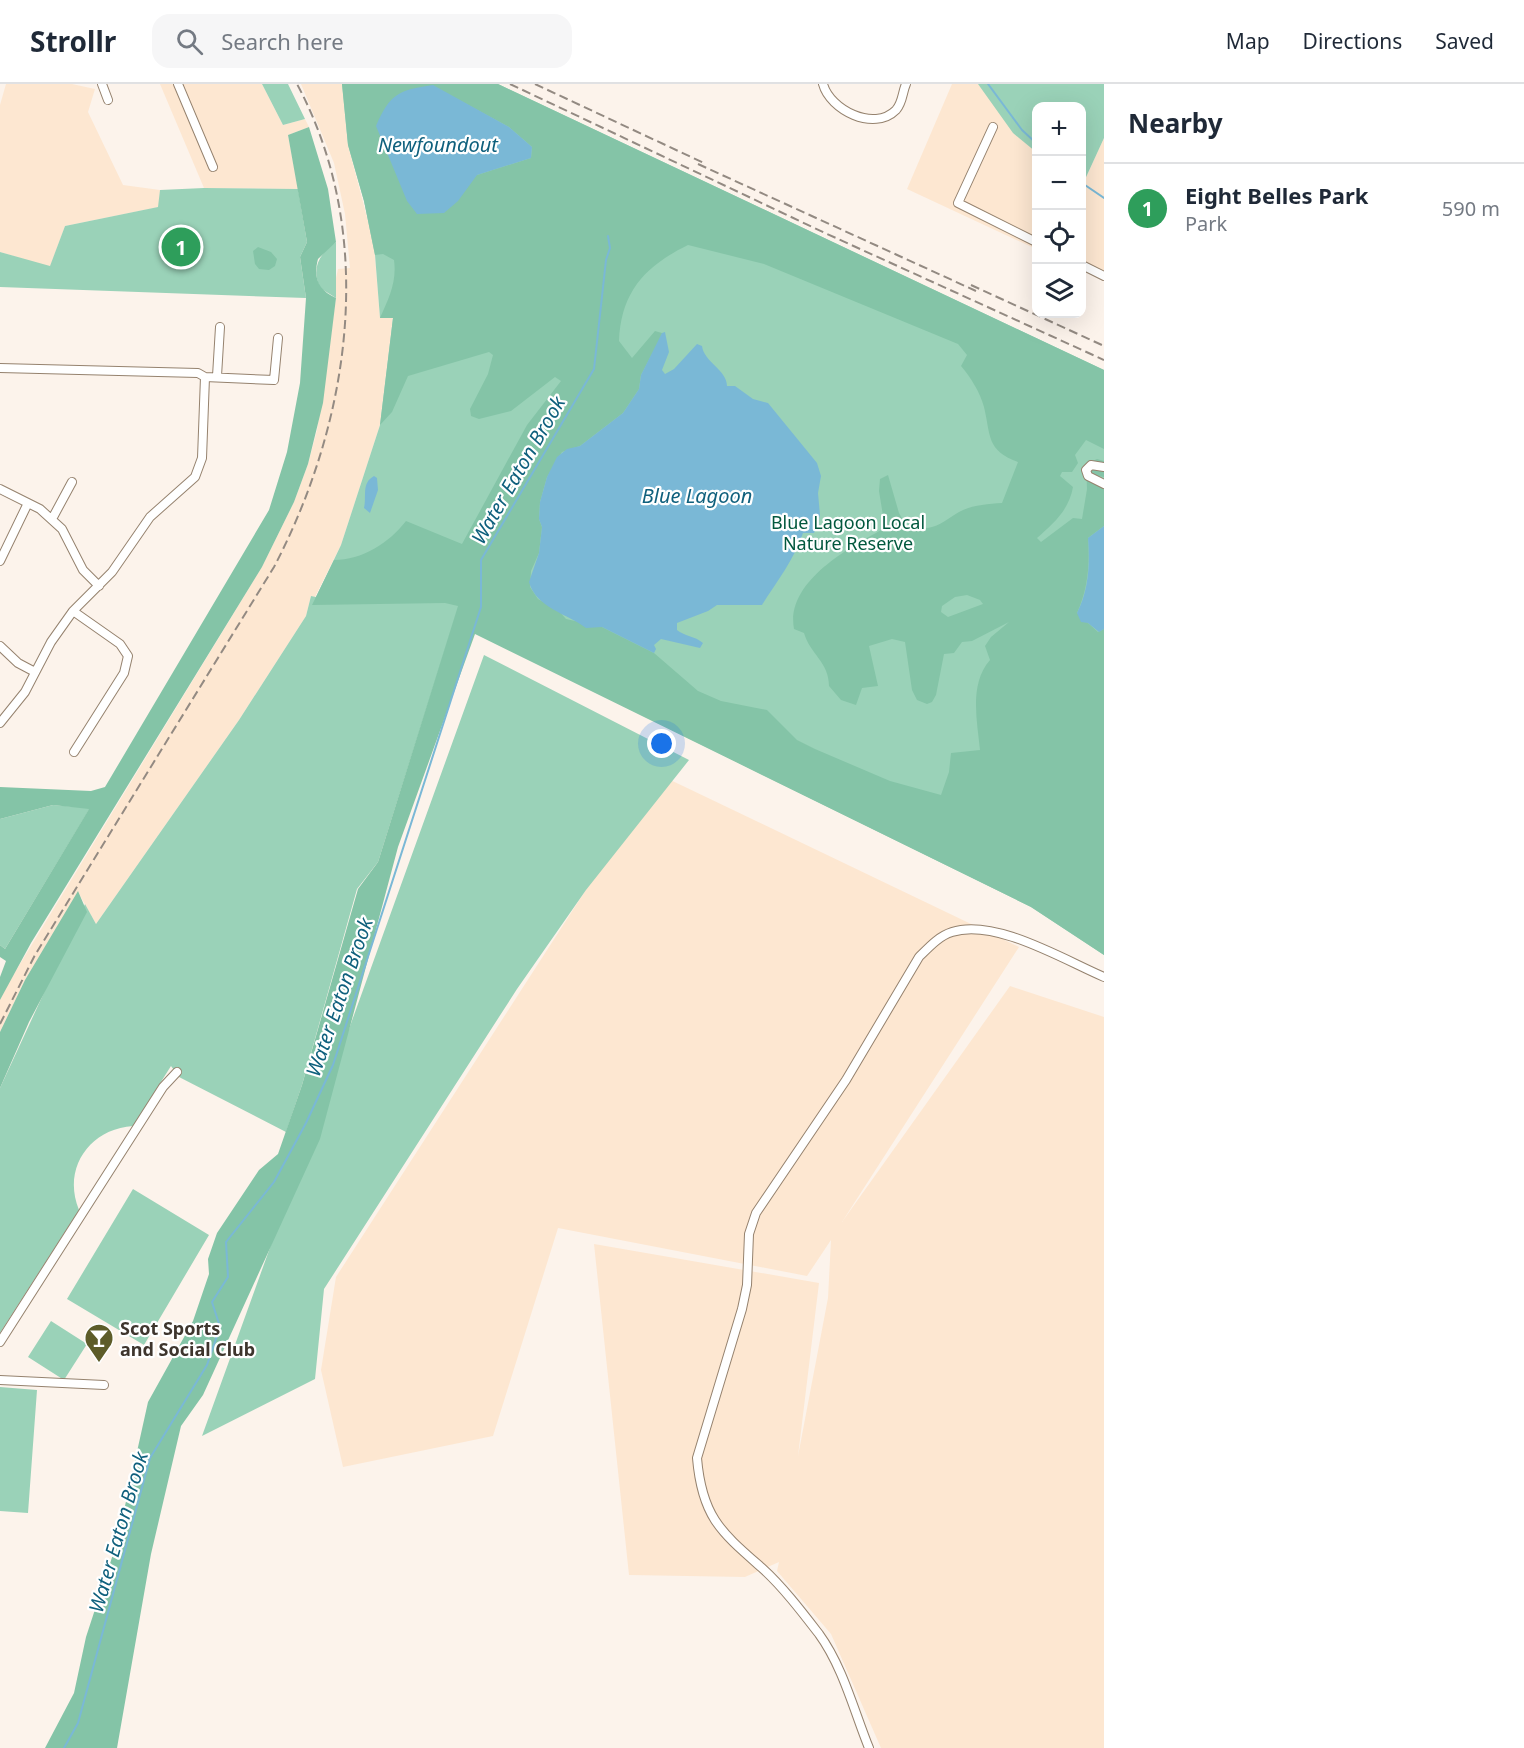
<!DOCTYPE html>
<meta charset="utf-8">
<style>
:root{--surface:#fff;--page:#f6f6f7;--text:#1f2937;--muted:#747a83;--line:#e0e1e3;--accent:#b45309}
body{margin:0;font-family:"Noto Sans",sans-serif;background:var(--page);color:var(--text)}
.controls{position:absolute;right:18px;top:18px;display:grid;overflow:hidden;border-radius:12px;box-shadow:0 6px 24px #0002}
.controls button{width:54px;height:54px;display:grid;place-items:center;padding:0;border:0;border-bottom:2px solid var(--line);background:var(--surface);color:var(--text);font:30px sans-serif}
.you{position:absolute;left:662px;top:660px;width:21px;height:21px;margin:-15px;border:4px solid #fff;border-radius:50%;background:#1a73e8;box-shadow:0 0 0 9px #1a73e833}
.badge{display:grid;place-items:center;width:39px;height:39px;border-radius:50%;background:var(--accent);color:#fff;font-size:20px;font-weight:700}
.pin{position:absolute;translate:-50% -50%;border:3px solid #fff;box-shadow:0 2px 6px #0006}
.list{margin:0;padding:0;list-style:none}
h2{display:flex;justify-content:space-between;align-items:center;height:78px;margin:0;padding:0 24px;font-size:26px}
h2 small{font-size:20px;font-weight:400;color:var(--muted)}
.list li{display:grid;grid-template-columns:39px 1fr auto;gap:18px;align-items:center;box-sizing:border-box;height:90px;padding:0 24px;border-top:2px solid var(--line)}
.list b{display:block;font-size:22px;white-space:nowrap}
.list p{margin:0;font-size:20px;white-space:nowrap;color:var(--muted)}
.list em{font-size:20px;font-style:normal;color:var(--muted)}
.icon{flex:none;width:33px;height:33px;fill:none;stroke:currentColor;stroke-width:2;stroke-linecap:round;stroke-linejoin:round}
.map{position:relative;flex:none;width:1104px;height:1664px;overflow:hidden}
header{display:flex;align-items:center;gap:36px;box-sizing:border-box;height:84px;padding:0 30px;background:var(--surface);border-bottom:2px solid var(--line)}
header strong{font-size:28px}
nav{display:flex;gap:33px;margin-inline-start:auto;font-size:21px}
.search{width:420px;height:54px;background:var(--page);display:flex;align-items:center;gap:15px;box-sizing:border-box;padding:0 21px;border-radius:18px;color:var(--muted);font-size:22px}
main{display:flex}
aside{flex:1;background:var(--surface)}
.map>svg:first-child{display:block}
.built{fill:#fde7d1}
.green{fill:#9ad2b8}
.forest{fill:#84c4a7;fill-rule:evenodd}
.water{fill:#7ab8d6}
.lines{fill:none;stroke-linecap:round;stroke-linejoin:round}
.stream{stroke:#7ab8d6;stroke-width:2}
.street-casing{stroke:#95826e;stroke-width:10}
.street{stroke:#fff;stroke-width:8}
.rail{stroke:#938a82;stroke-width:2;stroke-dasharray:9 4.5;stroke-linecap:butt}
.labels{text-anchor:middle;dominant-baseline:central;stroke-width:4.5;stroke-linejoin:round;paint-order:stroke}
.park-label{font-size:18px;fill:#02583e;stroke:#fff}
.poi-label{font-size:18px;font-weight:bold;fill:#3e352d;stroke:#fff;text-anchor:start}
.water-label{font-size:20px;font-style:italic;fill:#0f607d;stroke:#fff}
</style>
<header>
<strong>Strollr</strong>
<div class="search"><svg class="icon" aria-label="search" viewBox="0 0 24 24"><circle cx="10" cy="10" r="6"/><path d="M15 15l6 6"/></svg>Search here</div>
<nav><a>Map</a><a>Directions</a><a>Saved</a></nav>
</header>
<main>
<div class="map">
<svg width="1104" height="1664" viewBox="0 0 1104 1664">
<rect width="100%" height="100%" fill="#fcf3eb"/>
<!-- built -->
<path class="built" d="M6,0H72L95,5L88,28L123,101L160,106L159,123L65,142L50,183L0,168V21Z
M160,0H262L283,41L305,35L309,43L288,51L298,105L204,104Z
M301,0H342L348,61L374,160L380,234L393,233L380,341L341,461L315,513L311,512L306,532L239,636L96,840L78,808L25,896L0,948V916L9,898L262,483L294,418L308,380L317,346L336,214V194L338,185L350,184L345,130L334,79Z
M952,0H980L1036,65V165L907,105Z
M1104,54V196L1082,186V102Z
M660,691L1019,863L842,1138L1010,902L1104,933V1664H881L831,1550L777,1487L779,1478L745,1493L629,1491L594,1160L819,1199L798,1372L828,1214L831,1156L807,1192L558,1144L493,1352L343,1383L321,1286L336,1193Z"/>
<!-- green -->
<path class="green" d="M262,0H288L305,35L283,41Z
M342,0H498L1104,286V871L1031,823L475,549L456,531L378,778L357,805L302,1001L286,1048L179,993L171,982L133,1042C89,1045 62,1085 79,1126L0,1249V1004L85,820L96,840L239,636L306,532L311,512L316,513L341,461L380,341L393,234H380L375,171L364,117L348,61Z
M978,0H1104V54L1082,102V22H1036V68L1013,49Z
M204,104L298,105L307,158L300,173L306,214L0,203V168L50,182L65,142L158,123L160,106Z
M336,158V214L320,204C311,184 319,170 336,158Z
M484,571L689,676L586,806L517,905L324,1205L315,1295L202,1352Z
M53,721L90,724L5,865L0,861V735Z
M133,1105L209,1151L144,1261L67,1215Z
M51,1237L87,1260L64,1296L28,1273Z
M0,1303L37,1306L28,1429L0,1427Z"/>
<!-- forest -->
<path class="forest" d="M342,0H498L1104,286V365L1086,356L1075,371L1078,379L1072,388H1062L1060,392L1073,403C1069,426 1054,439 1037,454L1041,458L1073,434L1082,435L1087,405L1086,380L1097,375L1104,377V393L1094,391L1104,404V442L1088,454C1090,480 1088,505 1077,529L1098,548L1104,545V871L1031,823L475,550L398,763L320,1055L203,1311L181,1342L151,1470L117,1664H45L74,1609L86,1553L117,1458L148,1318L193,1237L209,1190L208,1175L217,1149L259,1086L278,1070L302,1001L358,805L378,778L458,522L445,519L312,521L334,476C362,476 389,459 406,437L462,460L527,341L561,297L555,293L511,327L479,335L471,332L470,325L488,290L493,271L489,268L408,292L392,328L380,341L393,234H380C389,214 397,198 394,176L383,170L375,171L364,117L348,61ZM433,2L509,43L532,63L531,74L477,91ZM688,161L764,180L958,260L967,271L961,282C971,294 980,308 984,323C991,352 986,366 1018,378L1002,419C987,420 972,421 959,428C936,442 934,448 906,441L899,429L888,391L880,395L879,407L885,444C852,462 785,497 794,545L804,549C810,570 829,578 829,602L841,616L856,621L862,604L878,602L869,562L892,555L905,558L912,606L917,616L927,620L932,618L936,611L944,570L954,569L962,558L972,557L1009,538L991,553L985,562L990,576C969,600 977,636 980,666L951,669L949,688L941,711L890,697L815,665L797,656L767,626L721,617L698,607L654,569L602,543L566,535L558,526L538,515L530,503L531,487L539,469L542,443L539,435L540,418L547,393L562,368L580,362L623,329L639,305L641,291L661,253L662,249L655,247L632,274L619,257C621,208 645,182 688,161ZM967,511L980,516L983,520L948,533L941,528L942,522L955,513Z
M309,43L328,105L336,158L318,175C313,194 318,206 336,214L323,319L308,380L294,418L262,483L31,859L0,916V893L6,877L0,873V861L5,865L89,725L53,721L0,735V703L91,707L105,703L269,426L287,368L300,299L306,214L300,173L307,158L288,51Z
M258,163L271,168L277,175L275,182L269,186L259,185L255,180L253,167Z
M78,807L87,828L29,938L0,1004V948L25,896Z"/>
<!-- water -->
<path class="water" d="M433,1L509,43L532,63L531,74L477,91L458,117L444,129L417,130L407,117L376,42C390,10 398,6 433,1Z
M665,248L669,268L662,286L665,290L674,285L697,260L702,262C704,278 727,286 727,302H735L753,315L768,319L817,379L821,392L818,409L820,431L814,449H803C794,476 777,497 762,521H717L708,527L677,539V546C684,552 695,552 703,559L700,564L661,555L654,561L656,565L654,569L602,543L586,544C568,530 536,524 529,498L539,469L542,443L539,435L540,418L547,393L557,373L567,365L580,362L623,329L639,305L641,291L662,249Z
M374,392L377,394L378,406L370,429L364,424C367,413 361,399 374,392Z
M1104,442V545L1099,548L1088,539L1081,538L1077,529C1089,505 1090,479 1088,454Z"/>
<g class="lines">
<!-- stream -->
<path class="stream" d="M988,0L1022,46L1036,59
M1082,99L1104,114
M64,1664L78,1639L150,1374L207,1281L220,1243L212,1218L228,1193L226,1158L274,1098L306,1039L333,981L481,523V476L594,285L606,176L610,164L608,152"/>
<!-- street casing -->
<g class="street-casing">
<path id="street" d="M102,0L108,16
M178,0L213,83
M823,0C830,26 874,48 896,26C903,18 902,9 906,0
M993,43L958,119L1036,158
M1082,181L1104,192
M0,284L198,289L205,293L202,374L195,393L150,433L112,488L73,527L51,558L25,608L0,639
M217,292L220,243
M205,293L274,296L278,254
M1104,383L1091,381L1086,386L1088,392L1104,400
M0,405L40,425L62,445L83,486L99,502
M52,435L72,398
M0,477L28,419
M73,527L120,560L128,572L124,589L74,668
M0,562L18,579L35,588
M0,1258L163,1003L177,988
M0,1296L104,1301
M869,1664C854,1627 843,1583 819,1550C802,1528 783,1503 762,1484C721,1448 702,1433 697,1374L742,1225L747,1201L749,1150L756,1129L846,996L919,873C929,863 939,852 952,848C995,834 1064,876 1104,893"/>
</g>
<!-- street -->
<use href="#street" class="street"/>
<!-- rail -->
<path class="rail" d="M510,0L825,149L1104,276
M535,0L706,80
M698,80L976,207
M971,201L1104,262
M0,940L35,871L274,483C351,336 378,151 297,0"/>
</g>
<!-- icons -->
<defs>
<g id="bar-pin" transform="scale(1.5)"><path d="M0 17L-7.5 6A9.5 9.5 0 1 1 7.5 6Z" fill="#5d5c29" stroke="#fff"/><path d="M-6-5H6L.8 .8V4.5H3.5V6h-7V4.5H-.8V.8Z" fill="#fff"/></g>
</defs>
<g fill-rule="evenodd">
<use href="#bar-pin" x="99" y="1254"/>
</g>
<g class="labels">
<!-- park labels -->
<g class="park-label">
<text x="848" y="438">Blue Lagoon Local<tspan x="848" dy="21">Nature Reserve</tspan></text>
</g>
<!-- poi labels -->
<g class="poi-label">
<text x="120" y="1244">Scot Sports<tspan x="120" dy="21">and Social Club</tspan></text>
</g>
<!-- water labels -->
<g class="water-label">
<text x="438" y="60">Newfoundout</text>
<text transform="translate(518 386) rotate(-60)">Water Eaton Brook</text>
<text x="697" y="411">Blue Lagoon</text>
<text transform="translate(339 913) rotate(-71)">Water Eaton Brook</text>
<text transform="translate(118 1448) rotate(-74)">Water Eaton Brook</text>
</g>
</g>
</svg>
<div class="controls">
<button>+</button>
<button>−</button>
<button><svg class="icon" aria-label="locate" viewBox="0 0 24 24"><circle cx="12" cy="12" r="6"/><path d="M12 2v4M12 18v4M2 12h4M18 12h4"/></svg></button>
<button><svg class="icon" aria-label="layers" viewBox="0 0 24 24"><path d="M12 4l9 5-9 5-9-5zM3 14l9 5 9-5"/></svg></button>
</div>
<div class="you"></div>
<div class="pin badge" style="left:181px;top:163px;background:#2e9e5b">1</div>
</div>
<aside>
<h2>Nearby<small></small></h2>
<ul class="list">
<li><span class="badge" style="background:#2e9e5b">1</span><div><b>Eight Belles Park</b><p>Park</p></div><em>590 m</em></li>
</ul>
</aside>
</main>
